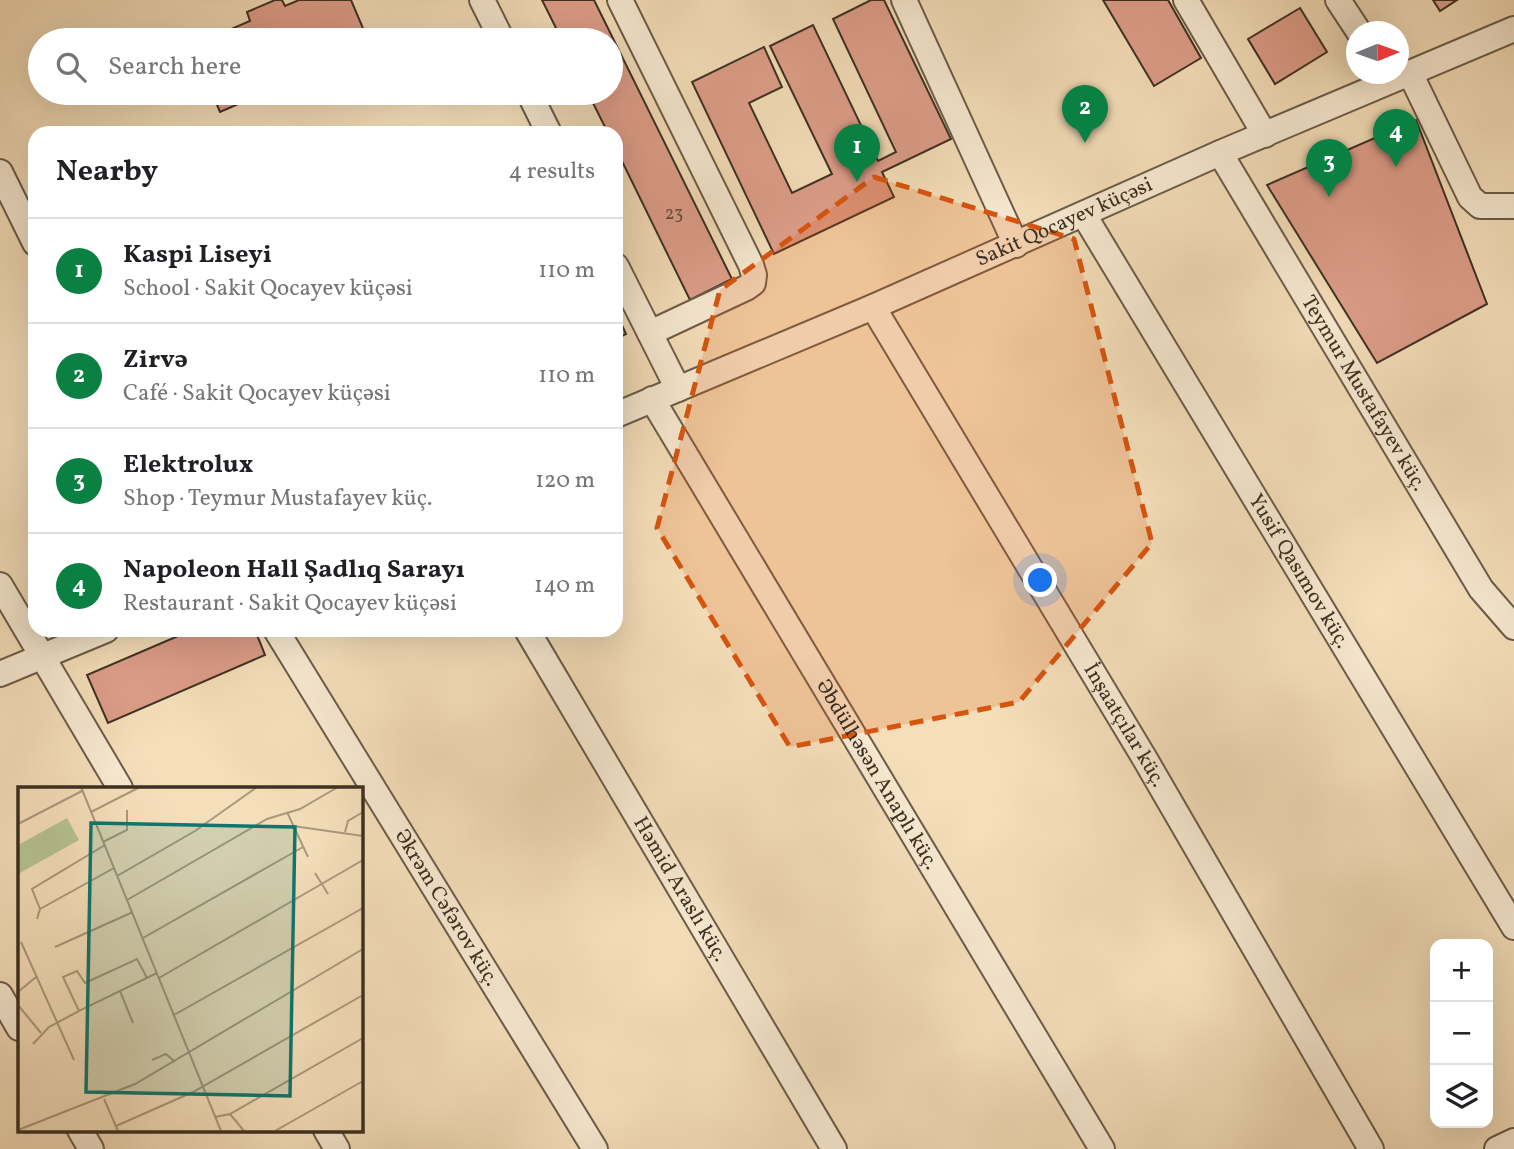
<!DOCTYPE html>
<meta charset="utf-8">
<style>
:root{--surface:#fff;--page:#f2f2f2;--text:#202124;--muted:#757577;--line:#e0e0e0;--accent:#0b8043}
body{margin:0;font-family:Vollkorn,serif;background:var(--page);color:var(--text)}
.controls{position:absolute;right:21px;bottom:21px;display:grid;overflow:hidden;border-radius:14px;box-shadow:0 7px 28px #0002}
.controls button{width:63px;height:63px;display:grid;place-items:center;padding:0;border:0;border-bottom:2px solid var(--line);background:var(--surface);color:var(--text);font:35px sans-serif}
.compass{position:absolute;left:1346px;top:21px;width:63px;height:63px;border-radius:50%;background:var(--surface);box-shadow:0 7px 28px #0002;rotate:89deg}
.you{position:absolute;left:1041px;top:581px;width:24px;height:24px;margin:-18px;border:5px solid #fff;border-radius:50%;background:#1a73e8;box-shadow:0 0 0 10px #1a73e833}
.badge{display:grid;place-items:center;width:46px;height:46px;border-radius:50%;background:var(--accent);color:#fff;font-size:23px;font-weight:700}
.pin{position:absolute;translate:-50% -58px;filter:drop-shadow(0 2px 4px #0008)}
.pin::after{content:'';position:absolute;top:37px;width:24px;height:21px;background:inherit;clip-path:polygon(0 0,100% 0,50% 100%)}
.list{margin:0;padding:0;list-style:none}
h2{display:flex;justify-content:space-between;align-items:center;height:91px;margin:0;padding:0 28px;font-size:30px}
h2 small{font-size:23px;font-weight:400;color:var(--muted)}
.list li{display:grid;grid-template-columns:46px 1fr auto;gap:21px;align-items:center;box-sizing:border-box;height:105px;padding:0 28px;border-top:2px solid var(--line)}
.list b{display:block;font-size:26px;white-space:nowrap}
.list p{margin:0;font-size:23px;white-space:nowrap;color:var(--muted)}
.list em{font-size:23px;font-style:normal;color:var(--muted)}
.icon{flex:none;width:38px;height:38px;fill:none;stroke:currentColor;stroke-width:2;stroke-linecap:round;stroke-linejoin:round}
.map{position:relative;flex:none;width:1514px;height:1149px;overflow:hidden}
.search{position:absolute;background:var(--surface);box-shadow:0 7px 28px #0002;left:28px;top:28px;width:595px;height:77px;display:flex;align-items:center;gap:18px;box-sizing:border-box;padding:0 24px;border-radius:38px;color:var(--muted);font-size:26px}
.panel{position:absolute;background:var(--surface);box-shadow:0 7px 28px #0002;left:28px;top:126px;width:595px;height:511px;border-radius:21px}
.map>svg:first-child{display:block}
.building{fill:#de9e8a;stroke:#3d3022;stroke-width:2}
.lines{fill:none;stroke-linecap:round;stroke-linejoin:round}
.minor-casing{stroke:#6b5c48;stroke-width:28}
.minor{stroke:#f8ead3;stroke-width:24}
.marked{fill:#d7550e;fill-opacity:0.2;stroke:#d7550e;stroke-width:5;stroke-dasharray:14 9;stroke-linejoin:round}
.labels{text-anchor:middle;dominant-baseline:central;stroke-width:7;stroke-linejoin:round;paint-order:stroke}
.number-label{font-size:18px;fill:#654c3c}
.street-label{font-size:21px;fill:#3d3022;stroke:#f8ead3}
.inset-road{fill:none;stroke:#ab997e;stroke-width:2}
.view{fill:#0f766e;fill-opacity:0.15;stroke:#0f766e;stroke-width:3.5}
.inset-edge{fill:none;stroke:#3d3022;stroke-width:3.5}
</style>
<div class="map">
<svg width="1514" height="1149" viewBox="0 0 1514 1149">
<rect width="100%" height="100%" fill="#f5dfbb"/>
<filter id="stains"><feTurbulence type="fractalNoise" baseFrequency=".00286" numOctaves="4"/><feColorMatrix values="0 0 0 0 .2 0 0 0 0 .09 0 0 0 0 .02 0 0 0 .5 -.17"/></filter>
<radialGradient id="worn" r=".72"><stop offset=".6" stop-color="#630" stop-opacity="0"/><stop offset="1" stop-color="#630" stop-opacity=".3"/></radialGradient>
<!-- building -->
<path class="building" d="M275,0H282L285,6L299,0H351L368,40H206L250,21L247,12Z
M542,0H594L732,279L690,300L616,149V133H608L588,93H611V40H562Z
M871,0H884L951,139L882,172L894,197L774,254L692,82L764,47L782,87L749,103L792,193L832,174L770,46L813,25L878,161L896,152L833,19Z
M1103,0H1168L1201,58L1154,86Z
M1433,0H1457L1440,11Z
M1300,8L1327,52L1275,84L1248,39Z
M212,93H264L220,112Z
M1416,120L1487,304L1377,363L1267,185Z
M616,312L626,334L616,339Z
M192,630H255L265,655L108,723L87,675Z"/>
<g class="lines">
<!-- minor casing -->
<g class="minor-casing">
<g id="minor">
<path d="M482,0L502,40"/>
<path d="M620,0L751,265L754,275L753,283L746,288L650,333"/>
<path d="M904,0L1016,245"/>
<path d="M1186,0L1265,135"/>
<path d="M1338,0L1359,32"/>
<path d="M1410,73L1470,197L1480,206H1514"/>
<path d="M529,93L549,133"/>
<path id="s1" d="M1220,153L1481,589L1514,627"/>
<path d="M0,172L35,243"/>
<path id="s2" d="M1084,215L1514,927"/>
<path d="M616,266L678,389"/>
<path id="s3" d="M873,307L1145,759L1371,1149"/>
<path id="s4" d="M652,399L1102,1149"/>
<path id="s5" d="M616,415L873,307L1220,153L1514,29"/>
<path d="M0,585L120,788"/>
<path id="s6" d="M276,630L595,1149"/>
<path id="s7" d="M527,630L834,1149"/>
<path d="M0,674L106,630"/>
<path d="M0,995L19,1028"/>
<path d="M80,1130L91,1149"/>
<path d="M326,1130L337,1149"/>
<path d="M1497,1149L1514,1141"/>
</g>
</g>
<!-- minor -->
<use href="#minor" class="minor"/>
</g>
<!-- marked area -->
<path class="marked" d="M874,177L1074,239L1152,543L1019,702L790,747L657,528L720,290Z"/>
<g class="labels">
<!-- number labels -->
<g class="number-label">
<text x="674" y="214">23</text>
</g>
<!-- street labels -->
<g class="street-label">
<text stroke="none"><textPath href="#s5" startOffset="488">Sakit Qocayev küçəsi</textPath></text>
<text stroke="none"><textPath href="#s1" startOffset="280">Teymur Mustafayev küç.</textPath></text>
<text stroke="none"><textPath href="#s2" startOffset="416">Yusif Qasımov küç.</textPath></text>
<text stroke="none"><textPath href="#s3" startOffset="488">İnşaatçılar küç.</textPath></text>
<text stroke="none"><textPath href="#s4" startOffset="438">Əbdülhəsən Anaplı küç.</textPath></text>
<text stroke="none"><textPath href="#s7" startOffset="301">Həmid Araslı küç.</textPath></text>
<text stroke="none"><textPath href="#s6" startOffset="326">Əkrəm Cəfərov küç.</textPath></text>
</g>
</g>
<!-- overview -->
<g transform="translate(18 787)">
<rect width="345" height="345" fill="#f5dfbb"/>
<path d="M49,31L61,53L0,87V58Z" fill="#b6c394"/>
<path class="inset-road" d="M63,0L203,344M73,25L122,0M269,25L290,70M0,37L64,4M275,39L345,49M327,45L330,34L345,25M85,55L109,43V23M297,86L310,107M99,89L177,44L239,0M109,113L249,32L282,22L320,0M22,122L96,81M19,132L22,122L14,102L87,58M125,151L285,60M3,155L56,273M37,160L115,125M129,191L119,172L67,196L59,184L45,190L61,224L139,186M141,191L345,73M102,204L115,236M0,205L18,190M0,218L23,246M156,228L345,121M15,257L31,240L61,224M134,273L148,267L157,275M86,312L100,344M212,327L226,344M197,330L212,327L345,251M98,339L175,305L345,208M0,343L117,297L345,162M257,344L345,294"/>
<path class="view" d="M73,36L277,40L272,309L68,305Z"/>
<rect width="345" height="345" class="inset-edge"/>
</g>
<rect width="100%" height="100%" filter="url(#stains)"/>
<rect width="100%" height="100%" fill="url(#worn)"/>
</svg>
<div class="controls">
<button>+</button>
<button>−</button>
<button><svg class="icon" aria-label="layers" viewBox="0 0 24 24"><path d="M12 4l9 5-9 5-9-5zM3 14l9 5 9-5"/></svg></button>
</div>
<svg class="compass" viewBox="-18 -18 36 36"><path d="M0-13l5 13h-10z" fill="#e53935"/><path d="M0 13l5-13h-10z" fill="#757577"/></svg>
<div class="you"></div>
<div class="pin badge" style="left:857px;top:182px">1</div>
<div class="pin badge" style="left:1085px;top:143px">2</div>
<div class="pin badge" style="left:1329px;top:197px">3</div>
<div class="pin badge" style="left:1396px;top:167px">4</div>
<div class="search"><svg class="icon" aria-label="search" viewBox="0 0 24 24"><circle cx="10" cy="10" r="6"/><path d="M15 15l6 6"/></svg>Search here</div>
<section class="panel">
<h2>Nearby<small>4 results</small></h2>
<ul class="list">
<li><span class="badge">1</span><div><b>Kaspi Liseyi</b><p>School · Sakit Qocayev küçəsi</p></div><em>110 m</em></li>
<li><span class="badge">2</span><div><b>Zirvə</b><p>Café · Sakit Qocayev küçəsi</p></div><em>110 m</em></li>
<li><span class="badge">3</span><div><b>Elektrolux</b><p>Shop · Teymur Mustafayev küç.</p></div><em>120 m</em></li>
<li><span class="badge">4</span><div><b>Napoleon Hall Şadlıq Sarayı</b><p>Restaurant · Sakit Qocayev küçəsi</p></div><em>140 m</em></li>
</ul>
</section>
</div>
